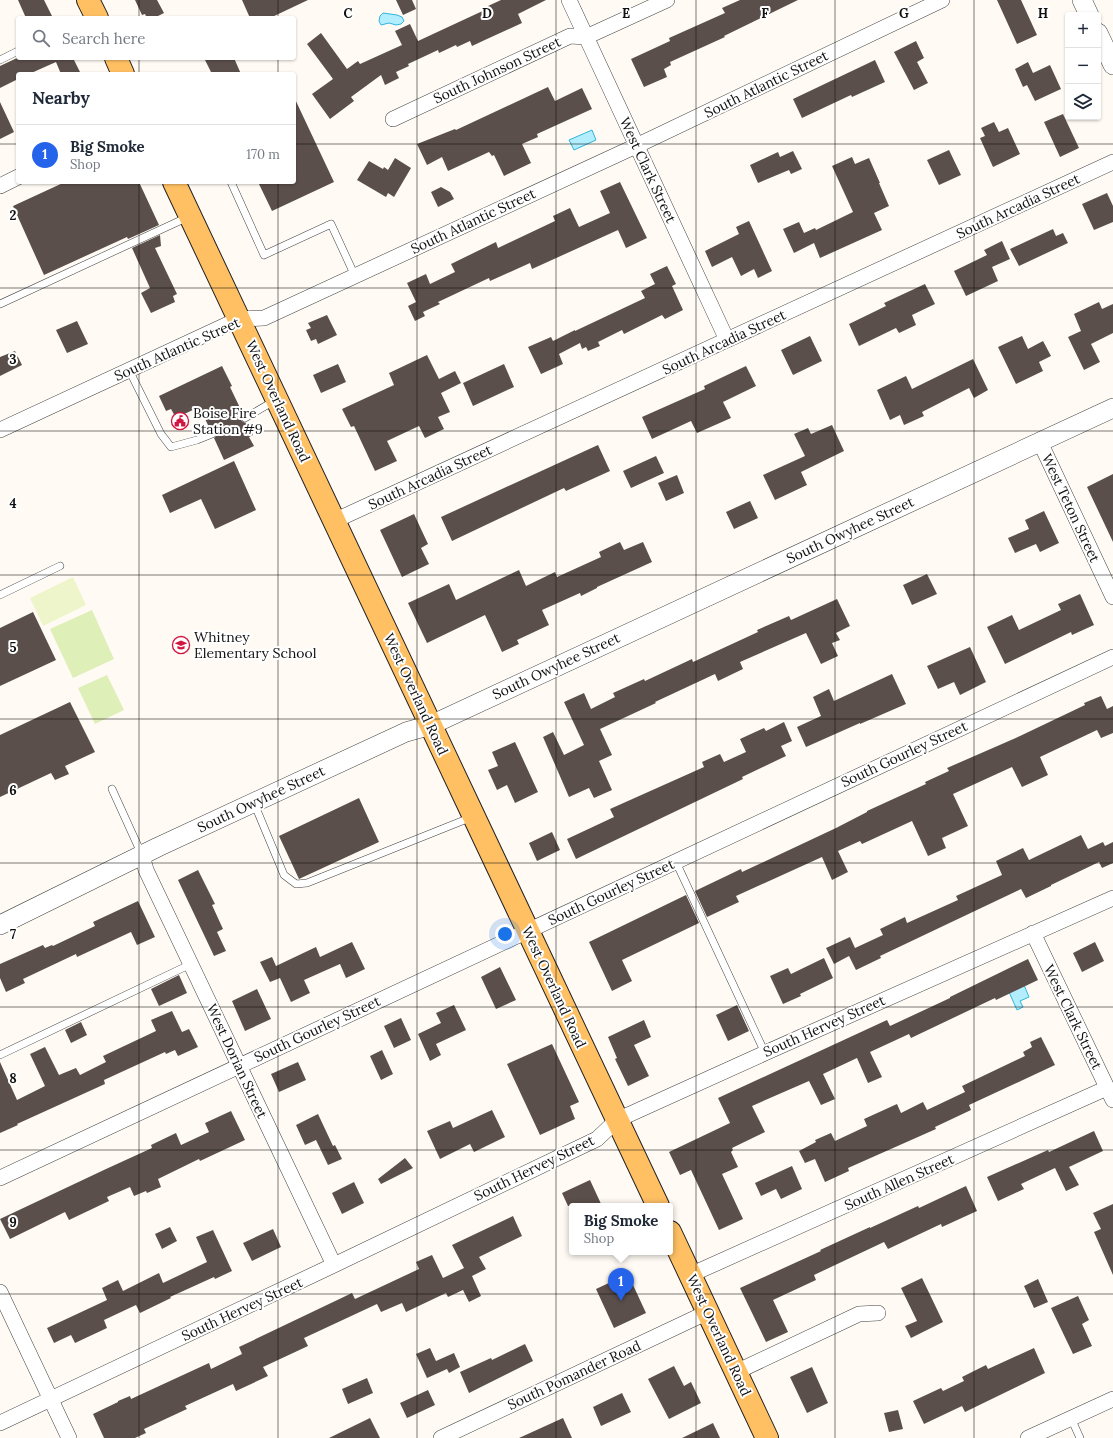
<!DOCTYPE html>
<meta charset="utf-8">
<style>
:root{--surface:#fff;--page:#f6f6f7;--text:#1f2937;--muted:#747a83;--line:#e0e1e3;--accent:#2563eb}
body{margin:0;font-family:Lora,serif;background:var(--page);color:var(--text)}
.controls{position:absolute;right:12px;top:12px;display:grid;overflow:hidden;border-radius:4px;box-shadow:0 1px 3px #0004}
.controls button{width:36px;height:36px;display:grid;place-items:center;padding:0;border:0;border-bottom:1px solid var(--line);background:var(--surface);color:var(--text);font:20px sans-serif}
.you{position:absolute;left:505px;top:934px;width:14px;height:14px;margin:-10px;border:3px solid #fff;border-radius:50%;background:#1a73e8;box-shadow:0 0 0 6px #1a73e833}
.badge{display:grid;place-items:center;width:26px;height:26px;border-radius:50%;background:var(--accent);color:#fff;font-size:13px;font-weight:700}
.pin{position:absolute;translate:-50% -33px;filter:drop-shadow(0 1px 2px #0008)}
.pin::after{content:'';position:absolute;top:21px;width:14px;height:12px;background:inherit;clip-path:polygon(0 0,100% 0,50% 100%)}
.popup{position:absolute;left:569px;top:1203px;width:104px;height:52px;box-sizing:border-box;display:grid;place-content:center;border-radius:4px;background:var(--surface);filter:drop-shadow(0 1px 3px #0005);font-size:13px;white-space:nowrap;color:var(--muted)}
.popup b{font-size:15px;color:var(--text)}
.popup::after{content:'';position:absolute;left:50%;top:100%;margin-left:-8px;border:8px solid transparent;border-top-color:var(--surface)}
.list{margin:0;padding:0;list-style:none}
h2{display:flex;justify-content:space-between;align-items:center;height:52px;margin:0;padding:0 16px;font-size:17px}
h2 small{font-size:13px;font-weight:400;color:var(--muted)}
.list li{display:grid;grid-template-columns:26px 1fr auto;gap:12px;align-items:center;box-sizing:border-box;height:60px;padding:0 16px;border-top:1px solid var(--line)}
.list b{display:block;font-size:15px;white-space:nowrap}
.list p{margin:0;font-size:13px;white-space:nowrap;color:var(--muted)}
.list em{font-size:13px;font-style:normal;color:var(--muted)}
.icon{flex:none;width:22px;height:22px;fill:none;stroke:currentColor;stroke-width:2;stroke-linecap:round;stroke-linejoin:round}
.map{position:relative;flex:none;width:1113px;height:1438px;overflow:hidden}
.search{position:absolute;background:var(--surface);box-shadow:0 1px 3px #0004;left:16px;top:16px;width:280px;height:44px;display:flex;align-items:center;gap:10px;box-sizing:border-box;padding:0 14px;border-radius:4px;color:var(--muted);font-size:15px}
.panel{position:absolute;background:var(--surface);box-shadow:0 1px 3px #0004;left:16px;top:72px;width:280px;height:112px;border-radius:4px}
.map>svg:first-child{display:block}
.green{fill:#deefb8}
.pitch{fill:#eef5cb}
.water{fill:#b2eefd;stroke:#30b5dd}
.building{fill:#5b4f4b}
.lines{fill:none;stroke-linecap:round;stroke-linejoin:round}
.service-casing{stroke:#444;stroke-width:8}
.minor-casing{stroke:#444;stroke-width:16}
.tertiary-casing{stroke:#444;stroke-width:20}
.primary-casing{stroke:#222;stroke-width:24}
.service{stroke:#fff;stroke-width:7}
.minor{stroke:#fff;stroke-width:15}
.tertiary{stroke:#fff;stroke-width:19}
.primary{stroke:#ffc064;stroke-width:22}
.grid{fill:none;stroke:#111;stroke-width:1;stroke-opacity:0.55}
.labels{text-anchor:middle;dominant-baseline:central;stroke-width:4;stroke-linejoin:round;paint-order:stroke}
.street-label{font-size:14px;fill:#111;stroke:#fff}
.poi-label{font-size:14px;fill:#111;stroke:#fff;text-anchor:start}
.grid-label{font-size:13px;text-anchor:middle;font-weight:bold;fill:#111;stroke:#fff;stroke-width:4;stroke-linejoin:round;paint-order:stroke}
</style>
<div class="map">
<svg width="1113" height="1438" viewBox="0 0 1113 1438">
<rect width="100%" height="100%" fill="#fffbf4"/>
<!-- green -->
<path class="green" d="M92,610L114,659L73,678L50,629Z
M107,675L124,710L95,724L78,688Z"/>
<!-- pitch -->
<path class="pitch" d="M73,577L86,605L43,626L30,598Z"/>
<!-- water -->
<path class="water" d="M383,13L397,15L402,17L404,21L401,24L396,25L389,23L381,25L379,21L380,16Z
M592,130L596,140L574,150L569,140Z
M1024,985L1029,997L1020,1001L1023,1007L1017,1010L1009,992Z"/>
<!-- building -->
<path class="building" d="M18,0H44L53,18H26Z
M135,0H157L164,13L154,18H147L145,14L142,15Z
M242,0H308L270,18H250Z
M396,0H412L416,9L403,15Z
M501,0H546L518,14L522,23L487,39L472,46L470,41L457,47L456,45L439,53L438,50L408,64L409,66L396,72L399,78L385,85L381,75L351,97L354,101L330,119L312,94L333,79L307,44L321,33L347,69L358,61L360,64L402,45L395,31L410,24L418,41L489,8L488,6Z
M740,0H798L724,36L725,37L670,62L671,65L664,69L667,77L644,87L631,59L670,41L669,38L725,13L722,8Z
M997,0H1021L1037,35L1017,44Z
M916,41L924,58L917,62L928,83L914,90L894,52Z
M17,58H73L81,74H61L56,62L29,74H18V79L0,88V66Z
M204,58H234L241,74H212Z
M875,60L885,82L852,97L851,95L802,118L793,99Z
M1028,62L1033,73L1050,65L1061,89L1035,101L1027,85L1023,87L1015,69Z
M548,87L555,101L582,88L592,109L537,134L538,137L522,144L531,163L504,176L494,155L492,156L489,152L448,171L442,157L427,165L417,144L455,129L456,130Z
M294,97L334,182L272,211L258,182H294Z
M0,102L14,132L0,139Z
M1063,114L1079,148L1060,157L1044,122Z
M994,122L999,132L1008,128L1020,154L993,167L980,138L985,136L981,128Z
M949,150L961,175L939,185L927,160Z
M793,151L802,169L791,174L789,170L758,183L750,165L778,152L780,157Z
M852,157L855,164L869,158L880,183H879L889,206L874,213L882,230L820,258L814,243L794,253L783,229L799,222L804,233L815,228L816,230L853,212L832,166Z
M395,158L411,168L394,197L388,193L386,197L357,180L369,161L383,169L384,167L388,170Z
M65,182H139L159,225L128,239L127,237L44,275L13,206Z
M620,182L647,238L626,248L618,230L532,269L530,263L490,281L489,278L438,302L440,304L423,312L425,316L415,321L408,306L416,302L407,283L426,274L430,284L455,272L451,264L496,242L498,248L555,221L553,216L570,208L579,227L610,213L600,191Z
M441,187L450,192L454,199L438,207L431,192Z
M1107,193L1113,206V222L1094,230L1082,204Z
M749,221L772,271L758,278L754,269L741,276L732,257L712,267L705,251L739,234L736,227Z
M1053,229L1056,236L1063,233L1068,243L1019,266L1010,249Z
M160,235L161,246L155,248L177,294L173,296L175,302L151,313L141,293L150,288L132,248Z
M1002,241L1010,259L992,267L998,281L966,296L954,271L987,255L984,250Z
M667,266L676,284L672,286L683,310L665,319L662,315L624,334L622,330L598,342L600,346L588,351L586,347L582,349L580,343L559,354L563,364L541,374L528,347L551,337L553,341L575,330V331L645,298L641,291L655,284L650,274Z
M925,284L935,304L912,315L916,325L899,333L896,328L859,346L849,324L886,306L884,303Z
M1099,302L1102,309L1113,304V333L1091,344L1100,362L1084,370L1068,337L1081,331L1074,314Z
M327,315L337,335L318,344L316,339L311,341L306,330L311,328L308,323Z
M77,321L88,344L67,353L56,330Z
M810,336L822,361L793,375L781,350Z
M1022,336L1028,349L1043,341L1051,356L1039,362L1043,371L1016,384L998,347Z
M15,351L22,365L0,376V357Z
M427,355L439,379L455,371L461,383L441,393L450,412L438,417L444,429L425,438L419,426L387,441L397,461L375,471L354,426L351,427L342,409L394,385L389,373Z
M973,359L988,390L974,398L969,388L922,412L924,416L904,425L900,415L890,420L877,390L906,376L912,389Z
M338,364L346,382L321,393L313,375Z
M504,364L514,387L473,406L463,383Z
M222,366L232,386L230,387L243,414L241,416V420L243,422L247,423L253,435L249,437L254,446L224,460L214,438L217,435L216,432L213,429H210L199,407L176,418L171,409L166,411L159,396Z
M746,366L756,386L723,402L731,418L697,433L691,421L652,439L642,417L705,389L704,386Z
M832,425L844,451L801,472L807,485L775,500L763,475L805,456L794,434L808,428L811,434Z
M598,445L610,471L566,491L564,488L452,541L441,517Z
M656,456L664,473L631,488L623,471Z
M234,461L256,510L215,529L201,499L170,513L162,495Z
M1113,474V542L1087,487Z
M677,475L684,493L666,501L658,483Z
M750,501L758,518L734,529L726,512Z
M1044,511L1059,543L1040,552L1036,544L1015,553L1008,538L1029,529L1025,520Z
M414,514L428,544L421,548L429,564L402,577L380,530Z
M620,542L624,550L643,542L652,562L597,587V588L581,596L580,593L542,610L549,625L517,640L519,644L502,652L485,615L427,643L408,603L449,584L456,600L519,570L526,586L555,572L557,577L601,557L599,552Z
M927,574L937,594L912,605L903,585Z
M1080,594L1094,625L1072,635L1071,632L1005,664L987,627L1012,615L1019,630L1061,610L1058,604Z
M837,599L850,626L836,633L840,640L832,643L838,656L821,664L806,633L740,662L743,669L718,681L715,674L655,702L656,703L600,729L612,755L599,761L612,790L594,798L589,788L569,797L543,737L553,732L564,755L584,745L564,702L584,693L591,709L615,697L613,693L644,679L645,681L692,659L693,662L758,632L757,630L789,616L791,620Z
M33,612L56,660L0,686V628Z
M970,647L986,682L960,695L954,682L938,689L927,666Z
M892,674L906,704L860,724V723L806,747L797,727L821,716L813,697L829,689L834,701Z
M1101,696L1107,709L1113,706V733L1101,738L1097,730L1040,757L1048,775L1022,787L1012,767L953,794L968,826L942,838L946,848L928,856L912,821L862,844L860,841L838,851L848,872L832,880L822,857L736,896L739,902L707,917L695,891L741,869L742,872L836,828L867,812V811L926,784L925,782L949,771L947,768L1020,736L1085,705L1084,703Z
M70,702L95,752L65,766L69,774L55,780L51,773L0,797V735Z
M784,722L792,741L781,746L786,756L742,777L743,779L576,859L567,839L614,817L610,809L704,767L702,762L720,754L724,762L746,752L740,739L764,728L766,731Z
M515,742L538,792L515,803L507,785L497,790L488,770L498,766L492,752Z
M359,798L379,842L299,879L279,836Z
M552,832L560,850L537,861L529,843Z
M1081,835L1088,849L1103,842L1105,846L1113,842V863L1102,868L1099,862L1051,885V886L1026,898L1021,889L880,956L881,958L856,970L849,956L834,964L826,948L850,937L855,948L883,935L880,929L905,917L907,923L958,900L956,896L1002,875L996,861L1023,848L1029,860Z
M198,870L215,904L212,905L223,929L217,932L226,951L214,956L178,880Z
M686,895L699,923L622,960L632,981L612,991L589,942Z
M138,901L155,937L137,945L131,932L77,957L76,954L23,979L25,983L6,992L0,978V964L43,945L45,948L52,945L53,946L95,926L93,922Z
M352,942L365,969L346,978L340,964L304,980L310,993L291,1002L280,978L270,982L260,962L272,957L276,966L316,947L320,957Z
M1095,942L1104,961L1082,972L1073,953Z
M824,958L833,978L800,994L801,996L783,1004L770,976L788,968L791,974Z
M1028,959L1038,980L996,1000L995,998L911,1038L909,1034L870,1052L882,1077L868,1083L857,1058L823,1074L835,1099L821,1105L809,1081L752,1106L765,1132L732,1148L733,1150L731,1152L738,1167L722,1174L743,1219L719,1230L691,1170L680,1175L669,1152L730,1123L718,1098L887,1020L890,1026L950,998V997Z
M500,967L516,1000L496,1009L481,977Z
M179,975L187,993L159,1006L151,989Z
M257,989L271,1019L245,1031L232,1001Z
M454,1005L466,1030L436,1044L441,1055L430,1061L418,1034L441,1023L436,1013Z
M737,1005L749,1031L728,1041L716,1015Z
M172,1011L182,1032L189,1029L198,1047L178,1056L175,1050L166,1054L165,1052L104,1080L105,1084L17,1124L18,1125L0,1133V1062L17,1100L45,1086L30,1054L45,1047L59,1075L76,1068L80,1075L106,1062L103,1056L156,1031L151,1020Z
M401,1018L411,1040L394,1048L384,1026Z
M644,1020L651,1037L634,1045L649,1076L628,1086L615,1059L617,1058L608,1037Z
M81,1022L87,1035L71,1043L65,1030Z
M1041,1037L1055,1065L969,1105L971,1110L935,1127L936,1129L848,1168L849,1171L825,1182L815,1159L805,1163L799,1151L816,1142L815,1140L831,1133L835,1141L867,1126L864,1119L897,1104L901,1113L923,1102L927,1110L965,1092L962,1086L1025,1056L1023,1052L1032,1047L1030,1042Z
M552,1044L579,1102L570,1106L575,1119L540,1135L507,1064Z
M382,1050L393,1074L381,1080L370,1056Z
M298,1062L306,1080L279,1092L271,1074Z
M492,1110L505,1137L474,1152L470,1144L440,1159L427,1131L450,1121L453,1128Z
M231,1111L245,1140L200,1161L199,1159L158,1179L161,1187L147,1193L146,1191L134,1196L130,1187L107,1197L109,1201L69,1220L65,1212L10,1239L0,1219L106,1169L152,1148L151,1145L176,1133L181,1145L209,1132L205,1123Z
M318,1114L333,1146L335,1145L342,1159L328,1165L316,1140L305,1145L296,1125Z
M1094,1131L1103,1151L1069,1167L1079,1185L1066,1191L1055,1168L1021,1184L1024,1189L998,1201L987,1177L1048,1150L1049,1152Z
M405,1158L413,1168L381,1184L378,1179Z
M792,1166L802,1189L781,1199L776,1189L761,1196L755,1183Z
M590,1180L602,1206H568L562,1193Z
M354,1182L364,1203L342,1214L332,1193Z
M966,1186L977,1211L942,1227L941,1224L888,1249L884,1242L814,1275L816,1280L773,1300L788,1332L766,1342L740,1288L821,1251L820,1250L870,1227V1228L918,1206L919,1208Z
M1113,1204V1275L1094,1232L1101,1229L1093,1213Z
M513,1216L522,1236L479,1257L486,1269L472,1276L481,1296L469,1302L463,1290L448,1297L446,1293L406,1312L402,1303L381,1312L377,1304L304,1338L308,1346L263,1367L268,1376L236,1391L233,1384L185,1406L187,1409L144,1429L146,1433L135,1438H104L93,1414L118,1402V1401L130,1396L131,1399L209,1363L211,1369L242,1354L239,1347L352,1293L355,1299L419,1269L416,1262L432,1255L443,1278L464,1268L452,1245Z
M170,1227L177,1241L162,1249L155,1234Z
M273,1229L281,1247L252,1261L243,1243Z
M213,1230L232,1271L215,1279L214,1277L170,1297L171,1298L140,1313L136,1305L104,1320L107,1328L75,1343L71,1335L54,1343L47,1328L107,1300L102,1288L118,1280L123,1291L159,1273L163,1283L207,1262L196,1237Z
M628,1274L646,1313L614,1328L596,1289Z
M922,1278L943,1322L911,1338L905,1326L917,1321L901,1288Z
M1038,1279L1048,1302L1034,1308L1024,1286Z
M1078,1296L1089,1320L1082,1324L1092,1346L1073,1354L1051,1308Z
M525,1344L533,1361L469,1393L460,1372L491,1358L492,1360Z
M430,1348L436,1361L454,1353L460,1367L449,1373L447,1369L427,1378L416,1354Z
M1034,1348L1045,1373L965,1412L962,1406L924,1424L913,1401L941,1388L943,1391L964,1381L962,1377L986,1365L988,1369Z
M674,1366L684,1386L691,1382L701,1403L669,1419L648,1379Z
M812,1367L828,1403L807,1413L790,1377Z
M367,1378L373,1393L348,1404L342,1389Z
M428,1390L435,1405L407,1418L400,1403Z
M622,1393L631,1412L601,1426L593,1407Z
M898,1410L903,1429L889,1432L884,1413Z
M370,1418L380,1438H329Z
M563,1418L572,1438H519Z
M713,1423L720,1438H682Z"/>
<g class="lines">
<!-- service casing -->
<g class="service-casing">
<path id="service" d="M0,60L18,51
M231,182L264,255L331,224L355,276
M0,304L188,217
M129,370L161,434L171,447L197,440L212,434
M245,418L274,401
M0,595L60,566
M112,789L142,855
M254,803L284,875L296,884L307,883L472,817
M676,862L765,1053
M0,1055L191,964
M1071,1418L1080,1438"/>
</g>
<!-- minor casing -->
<g class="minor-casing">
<path id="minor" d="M569,0L727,340
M393,119L570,36L586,37L667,0
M0,186L18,177
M0,430L239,319L264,318L636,146L942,0
M1040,442L1113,597
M334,521L1113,162
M142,855L146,870L334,1265
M1033,933L1113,1100
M0,1178L1113,657
M690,1275L1107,1088
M0,1292L69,1438
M736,1372L859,1314L878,1313
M0,1423L334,1265L597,1139L617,1120L765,1053L1113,898
M441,1438L708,1312
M1028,1438L1113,1399"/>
</g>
<!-- tertiary casing -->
<g class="tertiary-casing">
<path id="tertiary" d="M1082,0L1089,15
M1098,33L1113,65
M0,925L158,847L406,732L431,725L1113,408"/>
</g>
<!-- primary casing -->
<g class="primary-casing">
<path id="primary" d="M88,0L97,18
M116,58L123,74
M174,182L658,1206
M670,1232L767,1438"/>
</g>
<!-- service -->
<use href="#service" class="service"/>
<!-- minor -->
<use href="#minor" class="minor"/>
<!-- tertiary -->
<use href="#tertiary" class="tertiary"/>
<!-- primary -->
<use href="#primary" class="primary"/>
</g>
<!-- grid -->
<path class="grid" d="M139,0V18M278,0V18M417,0V1438M556,0V1438M696,0V1438M835,0V1438M974,0V1438M139,58V74M278,58V74M0,144H18M294,144H1113M139,182V1438M278,182V1438M0,288H1113M0,431H1113M0,575H1113M0,719H1113M0,863H1113M0,1007H1113M0,1150H1113M0,1294H1113"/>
<!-- icons -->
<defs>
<g id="civic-ring" transform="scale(0.9)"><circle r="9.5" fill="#fff" stroke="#d3163f" stroke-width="1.5"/><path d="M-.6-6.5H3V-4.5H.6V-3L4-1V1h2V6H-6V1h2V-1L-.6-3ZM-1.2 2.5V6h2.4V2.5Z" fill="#d3163f"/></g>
<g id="school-ring" transform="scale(0.9)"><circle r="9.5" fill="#fff" stroke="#d3163f" stroke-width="1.5"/><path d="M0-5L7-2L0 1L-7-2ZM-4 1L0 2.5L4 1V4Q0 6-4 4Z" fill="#d3163f"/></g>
</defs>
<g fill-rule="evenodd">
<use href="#civic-ring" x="180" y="421"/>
<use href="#school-ring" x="181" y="645"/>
</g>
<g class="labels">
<!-- street labels -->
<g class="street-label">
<text transform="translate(497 70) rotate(-25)">South Johnson Street</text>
<text transform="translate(766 84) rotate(-26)">South Atlantic Street</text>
<text transform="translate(648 170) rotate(65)">West Clark Street</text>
<text transform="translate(1018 206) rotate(-25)">South Arcadia Street</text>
<text transform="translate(473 221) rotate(-25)">South Atlantic Street</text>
<text transform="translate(724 342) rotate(-25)">South Arcadia Street</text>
<text transform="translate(177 349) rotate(-24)">South Atlantic Street</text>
<text transform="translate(278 401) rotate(65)">West Overland Road</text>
<text transform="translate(430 477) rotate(-25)">South Arcadia Street</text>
<text transform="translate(1071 508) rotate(65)">West Teton Street</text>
<text transform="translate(850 530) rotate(-25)">South Owyhee Street</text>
<text transform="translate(556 666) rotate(-25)">South Owyhee Street</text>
<text transform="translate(416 694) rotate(65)">West Overland Road</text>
<text transform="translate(904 754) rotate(-25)">South Gourley Street</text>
<text transform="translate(261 799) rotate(-25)">South Owyhee Street</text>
<text transform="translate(611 892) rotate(-25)">South Gourley Street</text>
<text transform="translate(554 987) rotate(65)">West Overland Road</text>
<text transform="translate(1073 1017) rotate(64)">West Clark Street</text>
<text transform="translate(824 1026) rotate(-24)">South Hervey Street</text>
<text transform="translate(317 1029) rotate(-25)">South Gourley Street</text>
<text transform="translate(237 1061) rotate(65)">West Dorian Street</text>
<text transform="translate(534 1168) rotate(-26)">South Hervey Street</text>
<text transform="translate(899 1182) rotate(-24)">South Allen Street</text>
<text transform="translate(242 1309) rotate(-25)">South Hervey Street</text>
<text transform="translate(719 1335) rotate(65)">West Overland Road</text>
<text transform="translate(574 1375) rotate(-25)">South Pomander Road</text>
</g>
<!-- poi labels -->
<g class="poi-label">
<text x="193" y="413">Boise Fire<tspan x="193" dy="16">Station #9</tspan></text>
<text x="194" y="637">Whitney<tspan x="194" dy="16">Elementary School</tspan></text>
</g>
</g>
<g class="grid-label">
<text x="348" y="18">C</text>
<text x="487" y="18">D</text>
<text x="626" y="18">E</text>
<text x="765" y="18">F</text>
<text x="904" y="18">G</text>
<text x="1043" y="18">H</text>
<text x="13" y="220">2</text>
<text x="13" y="364">3</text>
<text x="13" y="508">4</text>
<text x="13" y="652">5</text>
<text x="13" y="795">6</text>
<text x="13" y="939">7</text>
<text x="13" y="1083">8</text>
<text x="13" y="1227">9</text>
</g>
</svg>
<div class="controls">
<button>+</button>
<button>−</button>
<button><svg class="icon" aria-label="layers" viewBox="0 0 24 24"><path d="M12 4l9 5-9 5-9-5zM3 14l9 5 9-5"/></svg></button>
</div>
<div class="you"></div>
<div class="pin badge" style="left:621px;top:1301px">1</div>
<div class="popup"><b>Big Smoke</b>Shop</div>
<div class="search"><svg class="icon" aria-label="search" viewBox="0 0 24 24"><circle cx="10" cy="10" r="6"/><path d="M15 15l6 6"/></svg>Search here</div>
<section class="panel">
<h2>Nearby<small></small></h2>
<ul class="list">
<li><span class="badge">1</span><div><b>Big Smoke</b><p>Shop</p></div><em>170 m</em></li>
</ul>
</section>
</div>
